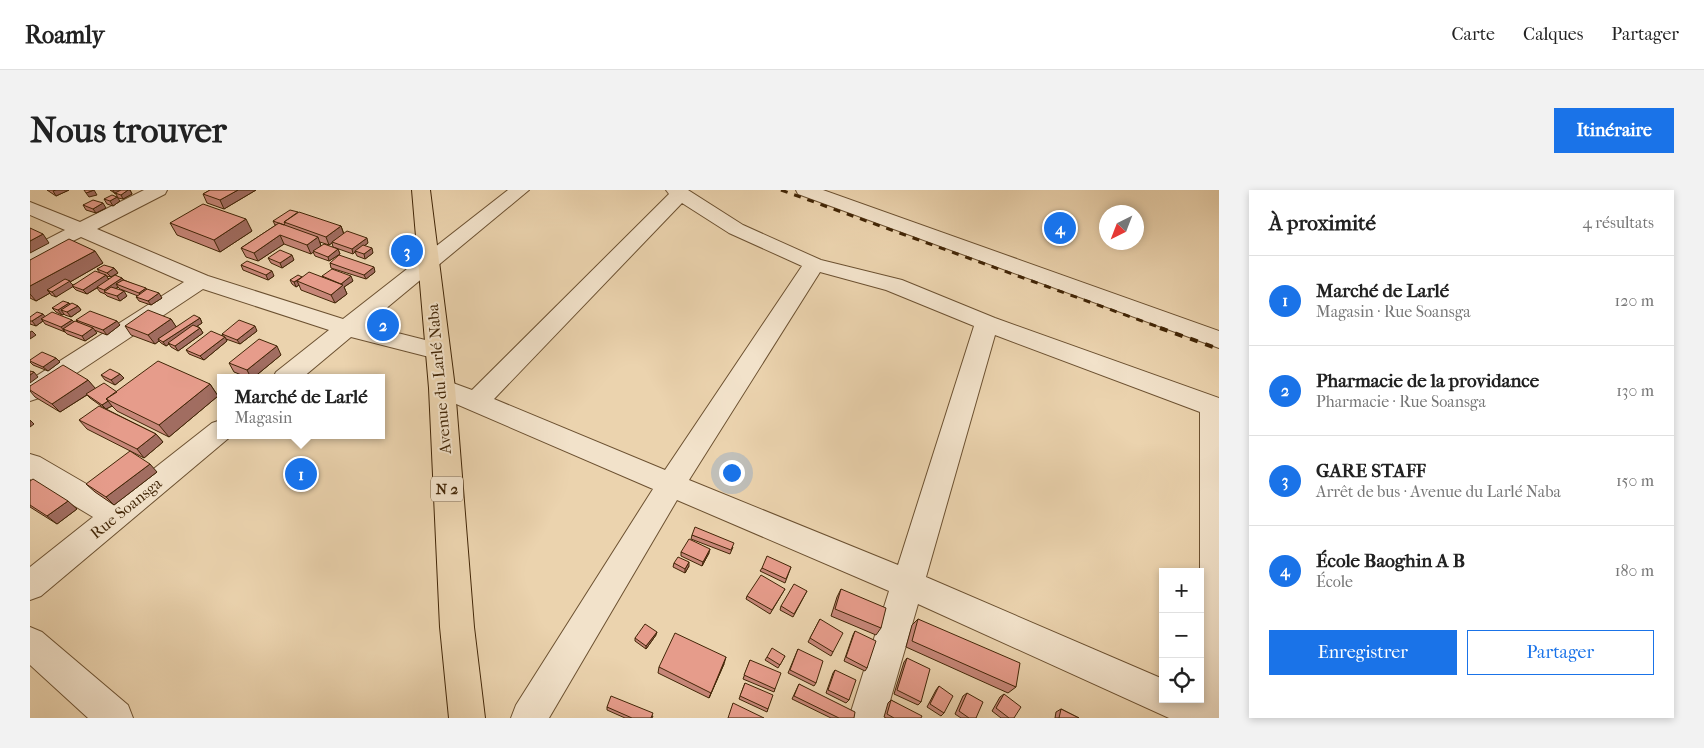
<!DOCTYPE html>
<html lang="fr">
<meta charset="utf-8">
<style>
:root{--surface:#fff;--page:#f2f2f2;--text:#222;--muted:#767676;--line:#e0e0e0;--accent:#1a73e8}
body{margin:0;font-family:"IM FELL French Canon",serif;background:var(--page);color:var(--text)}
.controls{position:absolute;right:15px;bottom:15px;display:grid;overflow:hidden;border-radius:0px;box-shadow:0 2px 8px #0003}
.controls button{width:45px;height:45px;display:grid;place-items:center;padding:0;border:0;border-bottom:1px solid var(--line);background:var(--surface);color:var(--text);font:25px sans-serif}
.compass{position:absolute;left:1069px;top:15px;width:45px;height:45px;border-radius:50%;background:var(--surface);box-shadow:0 2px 8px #0003;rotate:222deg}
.you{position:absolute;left:701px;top:282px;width:18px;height:18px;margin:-12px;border:4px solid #fff;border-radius:50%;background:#1a73e8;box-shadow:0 0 0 8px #1a73e833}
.badge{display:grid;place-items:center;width:32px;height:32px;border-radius:50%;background:var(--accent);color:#fff;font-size:16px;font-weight:700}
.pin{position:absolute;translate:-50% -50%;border:2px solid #fff;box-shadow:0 1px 5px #0006}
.popup{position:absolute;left:187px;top:184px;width:168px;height:65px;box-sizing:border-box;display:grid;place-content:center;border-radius:0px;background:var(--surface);filter:drop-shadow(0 1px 4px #0005);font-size:16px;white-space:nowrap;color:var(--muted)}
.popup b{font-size:19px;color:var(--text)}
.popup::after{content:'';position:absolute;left:50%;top:100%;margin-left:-10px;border:10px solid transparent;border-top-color:var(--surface)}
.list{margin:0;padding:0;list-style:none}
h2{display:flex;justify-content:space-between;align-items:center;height:65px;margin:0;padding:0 20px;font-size:21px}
h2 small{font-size:16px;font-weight:400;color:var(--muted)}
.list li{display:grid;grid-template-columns:32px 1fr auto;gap:15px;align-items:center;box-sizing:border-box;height:90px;padding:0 20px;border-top:1px solid var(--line)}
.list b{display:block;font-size:19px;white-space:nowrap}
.list p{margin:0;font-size:16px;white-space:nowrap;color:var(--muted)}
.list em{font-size:16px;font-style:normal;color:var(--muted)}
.actions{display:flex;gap:10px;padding:15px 20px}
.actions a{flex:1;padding:11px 0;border:1px solid var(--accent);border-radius:0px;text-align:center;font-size:18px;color:var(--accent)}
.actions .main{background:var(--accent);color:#fff}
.icon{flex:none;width:28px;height:28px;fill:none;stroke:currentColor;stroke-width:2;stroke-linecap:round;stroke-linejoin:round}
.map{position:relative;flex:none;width:1189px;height:528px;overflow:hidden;border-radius:0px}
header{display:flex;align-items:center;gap:30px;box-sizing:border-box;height:70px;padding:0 25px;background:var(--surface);border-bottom:1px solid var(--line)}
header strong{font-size:24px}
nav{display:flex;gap:28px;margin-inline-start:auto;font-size:18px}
.intro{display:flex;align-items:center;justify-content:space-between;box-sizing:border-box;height:120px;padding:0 30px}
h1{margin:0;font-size:35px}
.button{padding:12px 22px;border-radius:0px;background:var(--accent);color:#fff;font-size:18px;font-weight:700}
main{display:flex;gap:30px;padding:0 30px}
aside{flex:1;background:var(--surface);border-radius:0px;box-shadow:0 2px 8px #0003}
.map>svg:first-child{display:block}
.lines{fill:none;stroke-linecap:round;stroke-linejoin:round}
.street-casing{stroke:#6c5131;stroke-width:2}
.primary-casing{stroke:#422607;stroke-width:2}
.street{fill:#f2e2ca;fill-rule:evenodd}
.primary{fill:#ebd3ae;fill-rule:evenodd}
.rail-far1{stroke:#422607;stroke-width:3;stroke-dasharray:7 7;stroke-linecap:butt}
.rail{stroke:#422607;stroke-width:4;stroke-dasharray:8 8;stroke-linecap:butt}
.wall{fill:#c68678;stroke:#422607}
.shaded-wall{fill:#a16d61;stroke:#422607}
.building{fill:#e69c8b;stroke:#422607}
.labels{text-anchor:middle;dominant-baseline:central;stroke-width:4;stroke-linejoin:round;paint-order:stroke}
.shield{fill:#f2e2ca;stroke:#775e42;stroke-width:1}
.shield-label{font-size:15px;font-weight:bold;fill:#422607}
.street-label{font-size:16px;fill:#422607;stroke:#f2e2ca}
</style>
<header>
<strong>Roamly</strong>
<nav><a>Carte</a><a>Calques</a><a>Partager</a></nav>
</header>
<div class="intro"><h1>Nous trouver</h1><a class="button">Itinéraire</a></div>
<main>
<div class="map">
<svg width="1189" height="528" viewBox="0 0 1189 528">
<rect width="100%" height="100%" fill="#ebd3ae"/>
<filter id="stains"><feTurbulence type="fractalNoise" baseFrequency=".004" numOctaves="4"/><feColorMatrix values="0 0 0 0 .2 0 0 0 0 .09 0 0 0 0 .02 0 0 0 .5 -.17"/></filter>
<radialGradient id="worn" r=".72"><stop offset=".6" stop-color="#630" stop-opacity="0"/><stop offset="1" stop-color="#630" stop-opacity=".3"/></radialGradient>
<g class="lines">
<!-- street casing -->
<g class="street-casing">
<path id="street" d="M114,0H137L135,4L67,39L178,86L313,129L478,0H499L336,135L415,155L419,161L415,167L407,169L321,147L272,188H243L246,182L299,140L173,99L9,208L0,211V190L154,92L51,47L0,72V58L35,40L0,25V12L50,32Z
M636,0H658L713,35L791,70L872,90L965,128L1189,208V528H1139L888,414L855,528H819L859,401L647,310L519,528H481L486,515L623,299L403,204L399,198L403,192L412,189L442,200L639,4ZM652,13L699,43L772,76L635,280L464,209ZM790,82L856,100L944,136L868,375L659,290ZM965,145L1170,222V509H1133V489L896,387Z
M766,0H793L1189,141V158L768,4Z
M191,230V245H201L200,247L11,406L0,410V377L63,327L0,289V264L10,267L84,310L182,233Z
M0,437L12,442L98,515L103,528H58L0,475Z"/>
</g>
<!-- primary casing -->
<g class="primary-casing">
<path id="primary" d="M382,0H400L425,198L444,437L455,528H419L410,437L399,198Z"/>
</g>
<!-- street -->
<use href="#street" class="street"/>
<!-- primary -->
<use href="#primary" class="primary"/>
<!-- rail-far1 -->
<path class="rail-far1" d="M751,0L1134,139"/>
<!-- rail -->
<path class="rail" d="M1130,138L1189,159"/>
</g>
<!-- wall -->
<path class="wall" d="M17,0H39L26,6Z
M80,0H100L102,4L93,9L88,8L86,4Z
M180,0H226L194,19L177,13L173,4Z
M74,9L90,11L83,16L77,14Z
M53,15L76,18L66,23L56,20Z
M243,31L311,36L314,44L338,53L334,56L343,63L335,69L327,66L325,62L323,64L303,57L302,53L299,55L290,52L291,56L308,59L310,64L299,71L285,66L283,62L281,64L254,54L228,71L216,67L211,58L246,35H245Z
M140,33L222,41L190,62L147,45Z
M238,68L264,70L252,78L241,73Z
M0,70L73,73L40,92L43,95L70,83L67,79L84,78L88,83L81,87L76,86L79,89L92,88L94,90L117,100L132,108L121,115L109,111L106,107L108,106L90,99L88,97L86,98L97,106L90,111L77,106L75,104L70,102L67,98L57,104L46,100L42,96L26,107L21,105L20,103L6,111L0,108Z
M300,73L345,82L336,89L301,78Z
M211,75L244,86L238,90L213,80Z
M292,86L323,91L314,97L317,104L305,113L271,100L269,95L266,97L262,94L260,90L272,87H293Z
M39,113L40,114L48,116L51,120L41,127L35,125L34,124L32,125L26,122L22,118Z
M0,127H15L49,133L46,130L90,135L77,145L64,140L67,143L55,151L37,144L35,142L15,134L13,131L6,136L0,134Z
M170,128L172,133L167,136L170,138L173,143L148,161L141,157L139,154L136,156L131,153L129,151L125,154L101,145L95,136L141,129L146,137Z
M227,141L210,154L196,149L197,151L174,170L159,164L156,160L193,146L192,144Z
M251,165L223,188H219L204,182L199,173Z
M0,170L30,172L18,181L3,175L0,172Z
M71,185L94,188L85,195L75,190Z
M58,190L65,199L87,202L180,194L188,206L139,247L87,221L82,216L76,219L126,244L133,252L114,268L57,239L49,230L74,218L60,208L57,205L30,222L5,207L0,201V196Z
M127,282L84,315L65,302L56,294Z
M0,291L47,319L27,334L0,317Z
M662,345L703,357L700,364L661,349Z
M651,362L679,363L672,376L651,366Z
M644,373L659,376L655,383L643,377Z
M761,377L755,393L730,381L732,378Z
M755,399L740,424L716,409L717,406Z
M811,399L851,438L846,445L801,426L807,407Z
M777,401L763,427L750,420L751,416Z
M790,429L803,462L801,466L778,452Z
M888,429L986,497L978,503L876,457L882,435Z
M825,441L837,478L835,481L814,471L823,445Z
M626,445L616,459L605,451V448Z
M768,459L786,493L784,496L758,483Z
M755,466L748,478L735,470L737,467Z
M877,468L891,512L888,515L864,504L874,472Z
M720,470L745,499L744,502L713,489Z
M694,474L679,508L628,483L629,477Z
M805,480L819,510L816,513L796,503L803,483Z
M715,493L738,519L737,522L709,509Z
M769,494L824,528H801L762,509Z
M909,496L914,523L911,526L897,517L906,500Z
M937,503L946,528H931L925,524L933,506Z
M974,504L984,528H971L962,521L970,507Z
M861,510L891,528H856L854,527L858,513Z
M577,517L623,526L622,528H595L577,520Z
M1031,519L1049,528H1025L1026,522Z"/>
<!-- shaded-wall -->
<path class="shaded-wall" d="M26,0H39L26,6L23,1Z
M64,0L67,5L59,7L56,3Z
M83,0H94L85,4Z
M98,0H100L102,4L93,9L91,5Z
M208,0H226L194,19L190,10Z
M87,7L90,11L83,16L80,11Z
M73,13L76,18L66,23L63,19Z
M216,29L222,41L190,62L184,50Z
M311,36L314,45L302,52V53L299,55L296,47Z
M13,44L19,53L0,63V51Z
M250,45L254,54L228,71L224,63Z
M288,47L291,56L281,64L277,55Z
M337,48L338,53L326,62L325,61V62L323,64L322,59Z
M342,58L343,63L335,69L334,64Z
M308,59L310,64L299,71L298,67Z
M65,61L73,73L40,92L44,96L26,107L22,102L17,100L20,103L6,111L0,104V96Z
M262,65L264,70L252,78L250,73Z
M344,77L345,82L336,89L334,85Z
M84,78L88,83L81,87L77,83Z
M242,81L244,86L238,90L236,85Z
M76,85L79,90L57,104L53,100Z
M321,86L323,91L314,97L317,104L305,113L301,105L312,96L311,94Z
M92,88L95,92L86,94L88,97L79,103L76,102L74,100Z
M273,88L267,91L269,95L266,97L264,92Z
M116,98L119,103L112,107L109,103Z
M94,101L97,106L90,111L87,106Z
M129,103L132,108L121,115L118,111Z
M39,113L43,118L31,120L34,124L32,125L28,120Z
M48,116L51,120L41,127L37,122Z
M13,124L17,129H11L13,131L6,136L2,131Z
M170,128L172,133L140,154L138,153L139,154L136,156L133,152Z
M141,129L147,138L128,149L129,151L125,154L118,145Z
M42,130L46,134L33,139L35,142L31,137Z
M87,131L90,135L77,145L73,140Z
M225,136L227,141L210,154L207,150Z
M63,138L67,143L55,151L52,146Z
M170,138L173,143L148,161L145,156Z
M2,141L6,145L0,149V142Z
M195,147L197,151L174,170L170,166Z
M247,156L251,165L223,188H221L217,180Z
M26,168L30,172L18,181L13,177Z
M4,182L8,187L0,193V185Z
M90,184L94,188L85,195L81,190Z
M58,190L66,199L30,222L22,214Z
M180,194L188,206L139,247L129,235Z
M78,211L82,216L76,219L72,215Z
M0,230L4,234L0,237Z
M126,244L133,252L114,268L107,259Z
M120,274L127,282L84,315L76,307Z
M38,311L47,319L27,334L17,326Z
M680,359L679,363L672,376L673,372Z
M659,372V376L655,383V379Z
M627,442L626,445L616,459V456Z
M696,467L694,474L679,508L681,503Z"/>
<!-- building -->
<path class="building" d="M54,0H64L56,3Z
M91,0H98L91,5L85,3Z
M180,0H208L190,10L173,4Z
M82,5L87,7L80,11L74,9Z
M63,10L73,13L63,19L53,15Z
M173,14L216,29L184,50L140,33Z
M260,20L268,22L254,32L255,34L254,35L243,31Z
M269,22L311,36L296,47L254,32Z
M249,33L288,47L277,55L250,45L224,63L211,58Z
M0,38L13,44L0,51Z
M317,41L337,48L322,59L302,52Z
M39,49L65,61L0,96V70Z
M294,54L308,59L298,67L283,61Z
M333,55L342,58L334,64L325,61Z
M250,60L262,65L250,73L238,68Z
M309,65L344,77L334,85L300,73Z
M217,71L242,81L236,85L211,75Z
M74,75L84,78L77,83L67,79Z
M302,79L321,86L311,94L292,86Z
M65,81L76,85L53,100L42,96Z
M279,82L313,95L301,105L267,91Z
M85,85L92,88L74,100L67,97Z
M268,85L272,87L264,92L260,90Z
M35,89L40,91L22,102L17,100Z
M93,90L116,98L109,103L86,94Z
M81,97L94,101L87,106L74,102Z
M117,99L129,103L118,111L106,107Z
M33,111L39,113L28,120L22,118Z
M42,113L48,116L37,122L31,120Z
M118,120L141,129L118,145L95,136Z
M60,121L87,131L73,140L46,130Z
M7,122L13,124L2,131H0V127Z
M22,122L42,130L31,137L11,129Z
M164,125L170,128L133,152L128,149Z
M209,130L225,136L207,150L192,144Z
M45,131L63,138L52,146L33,139Z
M163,135L170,138L145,156L138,153Z
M181,141L195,147L170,166L156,160Z
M229,149L247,156L217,180L199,173Z
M12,162L26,168L13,177L0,171V170Z
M128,171L180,194L129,235L76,209Z
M33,175L58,190L22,214L0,200V196Z
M80,179L90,184L81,190L71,185Z
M0,181L4,182L0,185Z
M74,193L87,202L76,209L78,211L72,215L56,204Z
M69,216L126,244L107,259L49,230Z
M100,261L120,274L76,307L56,294Z
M3,289L38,311L17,326L0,315V291Z
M665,337L704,353L701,360L662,345Z
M659,349L680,359L673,372L651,362Z
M737,366L761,377L756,389L732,378Z
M648,367L659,372L655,379L644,373Z
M731,385L755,399L742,420L717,406Z
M764,394L777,401L764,424L751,416Z
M811,399L856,418L851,438L805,419Z
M790,429L813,443L803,462L780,448Z
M888,429L990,473L986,497L882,451Z
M615,434L627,442L616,456L605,448Z
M825,441L846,451L837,478L816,467Z
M645,443L696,467L681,503L629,477Z
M742,458L755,466L750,475L737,467Z
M768,459L793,471L786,493L760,480Z
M877,468L900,479L891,512L867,500Z
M720,470L751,483L745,499L714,485Z
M805,480L826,490L819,510L798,500Z
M715,493L743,505L738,519L710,506Z
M769,494L825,522L824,528H809L764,506Z
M909,496L923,506L914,523L900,514Z
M937,503L953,512L946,528H939L929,521Z
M974,504L991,517L984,528H979L966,518Z
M581,506L623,523L621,528H602L577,517Z
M861,510L892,526L891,528H864L857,524Z
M703,513L734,528H698Z
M1031,519L1049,528H1029Z"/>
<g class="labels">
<!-- shield labels -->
<rect class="shield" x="401" y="286.5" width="32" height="25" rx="4"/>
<g class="shield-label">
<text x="417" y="299">N 2</text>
</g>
<!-- street labels -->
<g class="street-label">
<text transform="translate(409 189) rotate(-95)">Avenue du Larlé Naba</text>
<text transform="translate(96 318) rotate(-39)">Rue Soansga</text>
</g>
</g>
<rect width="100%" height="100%" filter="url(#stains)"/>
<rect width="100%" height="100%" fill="url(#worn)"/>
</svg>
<div class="controls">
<button>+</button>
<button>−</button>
<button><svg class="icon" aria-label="locate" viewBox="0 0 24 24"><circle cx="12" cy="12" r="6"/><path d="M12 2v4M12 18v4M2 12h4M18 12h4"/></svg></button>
</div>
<svg class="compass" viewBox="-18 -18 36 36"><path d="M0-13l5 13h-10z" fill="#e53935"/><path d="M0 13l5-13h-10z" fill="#767676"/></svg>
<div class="you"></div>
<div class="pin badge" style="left:271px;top:284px">1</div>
<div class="popup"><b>Marché de Larlé</b>Magasin</div>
<div class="pin badge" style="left:353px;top:135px">2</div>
<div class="pin badge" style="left:377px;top:61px">3</div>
<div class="pin badge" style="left:1030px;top:38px">4</div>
</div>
<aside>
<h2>À proximité<small>4 résultats</small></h2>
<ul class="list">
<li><span class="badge">1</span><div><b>Marché de Larlé</b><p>Magasin · Rue Soansga</p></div><em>120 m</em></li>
<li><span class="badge">2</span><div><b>Pharmacie de la providance</b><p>Pharmacie · Rue Soansga</p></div><em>130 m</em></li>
<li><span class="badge">3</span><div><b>GARE STAFF</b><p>Arrêt de bus · Avenue du Larlé Naba</p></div><em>150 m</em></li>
<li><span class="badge">4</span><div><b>École Baoghin A B</b><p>École</p></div><em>180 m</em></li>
</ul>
<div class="actions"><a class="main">Enregistrer</a><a>Partager</a></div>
</aside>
</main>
